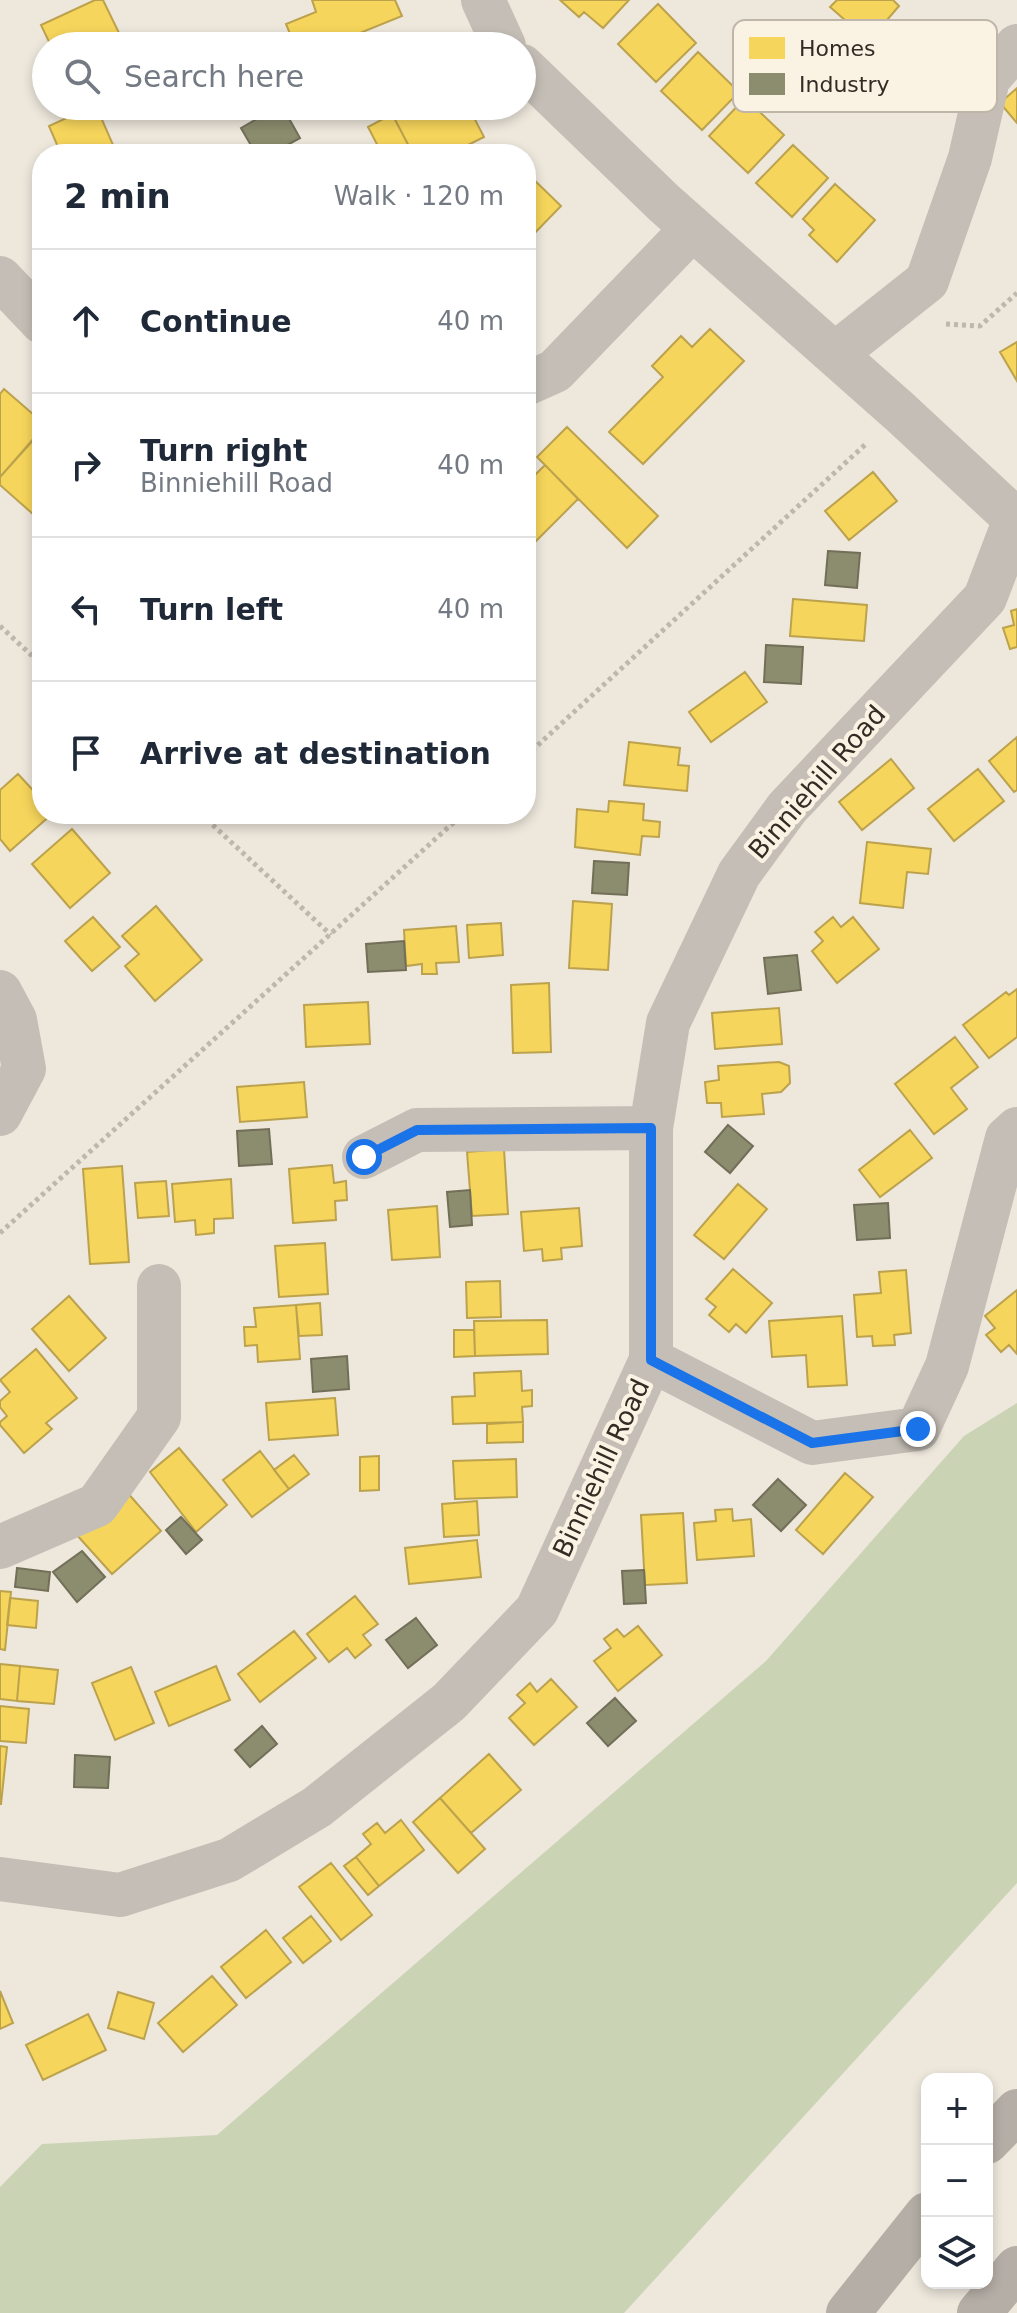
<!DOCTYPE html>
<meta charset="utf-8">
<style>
:root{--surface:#fff;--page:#f6f6f7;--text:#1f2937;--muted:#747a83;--line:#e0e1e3}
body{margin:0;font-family:"DejaVu Sans",sans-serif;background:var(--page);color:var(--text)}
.controls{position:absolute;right:24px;bottom:24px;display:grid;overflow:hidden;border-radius:16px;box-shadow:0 4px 12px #0003}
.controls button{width:72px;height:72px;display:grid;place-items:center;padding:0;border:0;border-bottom:2px solid var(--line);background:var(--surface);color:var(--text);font:40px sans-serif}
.stop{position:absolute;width:24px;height:24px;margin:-18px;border:6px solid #1a73e8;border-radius:50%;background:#fff}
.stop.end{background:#1a73e8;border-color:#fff;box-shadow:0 2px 8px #0008}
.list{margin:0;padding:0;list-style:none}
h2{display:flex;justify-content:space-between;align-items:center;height:104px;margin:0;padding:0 32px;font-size:34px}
h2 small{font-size:26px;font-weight:400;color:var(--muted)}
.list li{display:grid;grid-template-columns:52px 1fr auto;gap:24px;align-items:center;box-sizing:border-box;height:144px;padding:0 32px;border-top:2px solid var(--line)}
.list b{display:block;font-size:30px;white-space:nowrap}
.list p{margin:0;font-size:26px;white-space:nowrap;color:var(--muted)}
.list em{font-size:26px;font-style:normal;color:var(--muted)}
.icon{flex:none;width:44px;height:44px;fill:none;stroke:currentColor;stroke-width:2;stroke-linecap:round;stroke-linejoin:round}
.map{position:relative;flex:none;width:1017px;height:2313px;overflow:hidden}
.search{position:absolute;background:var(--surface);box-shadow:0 4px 12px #0003;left:32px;top:32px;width:504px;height:88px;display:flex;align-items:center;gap:20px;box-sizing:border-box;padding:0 28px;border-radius:44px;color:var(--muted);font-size:30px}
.panel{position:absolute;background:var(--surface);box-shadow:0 4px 12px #0003;left:32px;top:144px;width:504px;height:680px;border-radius:32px}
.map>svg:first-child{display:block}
.green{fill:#cbd3b5}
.homes{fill:#f6d55c;stroke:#bca24c;stroke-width:2}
.industry{fill:#8c8c6e;stroke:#726f58;stroke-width:2}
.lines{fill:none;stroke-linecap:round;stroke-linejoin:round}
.path{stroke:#bdb7ae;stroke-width:5;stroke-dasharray:4 4;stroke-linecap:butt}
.minor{stroke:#c4beb6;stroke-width:44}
.highway{stroke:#b5aea6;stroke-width:44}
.route{stroke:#1a73e8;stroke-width:10}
.labels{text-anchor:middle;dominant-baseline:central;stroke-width:8;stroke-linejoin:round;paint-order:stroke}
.street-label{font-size:26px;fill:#352b25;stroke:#faf2e2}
.key{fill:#faf2e2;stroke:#bfb6a9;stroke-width:2}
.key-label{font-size:22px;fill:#352b25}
</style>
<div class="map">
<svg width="1017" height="2313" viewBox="0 0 1017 2313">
<rect width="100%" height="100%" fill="#ede7dc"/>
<!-- green -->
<path class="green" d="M1017,1403V1883L624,2313H0V2187L42,2144L217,2135L766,1661L964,1436Z"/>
<!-- homes -->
<path class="homes" d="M95,0H103L121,37L102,46H51L41,25Z
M312,0H395L402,16L328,46H295L286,24L316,12Z
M560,0H629L603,28L584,12L579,17Z
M837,0H893L899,6L869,41L830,7Z
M658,4L696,43L656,82L618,44Z
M698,52L739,92L702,130L661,91Z
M1017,88V123L1000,103Z
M745,98L784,135L748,173L709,136Z
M93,106H96L117,154H61L49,126Z
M388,106H468L484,137L450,154H413Z
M392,114L413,154H382L368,127Z
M793,145L828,178L792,217L756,183Z
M526,172L561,206L526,242Z
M835,184L875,220L837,262L809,235L814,230L803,219Z
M710,329L744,361L643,464L609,432L663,377L652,366L681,336L692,347Z
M1017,342V381L1000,352Z
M4,389L42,422V429L0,477V394Z
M567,427L658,516L627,548L537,457Z
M36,437L42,442V522L0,485V477Z
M545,465L578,499L529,548L526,545V484Z
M873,472L897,501L849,540L825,511Z
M793,599L867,605L864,641L790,636Z
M1017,609V647L1010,649L1003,628L1014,625L1011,611Z
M745,672L767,702L711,742L689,712Z
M1017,737V790L1014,792L989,761Z
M629,742L680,748L678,765L689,766L687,791L624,785Z
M891,759L914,788L862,830L839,802Z
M978,769L1004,801L954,841L928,809Z
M18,774L42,800V814H52L10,851L0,839V790Z
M609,801L644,804L643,820L660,822L659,837L642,836L640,855L575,847L577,809L608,812Z
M72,829L110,873L70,908L32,864Z
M867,842L931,849L928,874L907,872L903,908L860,903Z
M573,901L612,904L608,970L569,968Z
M156,906L202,960L155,1001L125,966L139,954L122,936Z
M93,917L120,947L92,971L65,941Z
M833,917L841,927L853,917L879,949L837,983L812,951L823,941L815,932Z
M501,923L503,955L469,958L467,925Z
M456,926L459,962L436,963L437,974H422V964L406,966L404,930Z
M549,983L551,1052L513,1053L511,985Z
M1017,989V1037L989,1058L963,1025L1006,992L1009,995Z
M368,1002L370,1044L306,1047L304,1005Z
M779,1008L782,1044L715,1049L712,1013Z
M955,1037L978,1067L951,1088L967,1109L934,1134L895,1084Z
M779,1062L789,1066L790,1083L781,1092L762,1094L764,1114L722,1117L721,1103H707L705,1082L719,1080L718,1066Z
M304,1082L307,1117L240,1122L237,1087Z
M910,1130L932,1158L880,1197L859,1170Z
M504,1149L508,1214L472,1216L467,1152Z
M332,1165L334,1183L346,1181L347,1200L335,1201L336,1220L293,1223L289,1169Z
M122,1166L129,1262L90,1264L83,1169Z
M231,1179L233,1218L214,1219V1233L196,1235L195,1220L175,1222L172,1184Z
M166,1181L169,1216L138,1218L135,1183Z
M738,1184L767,1209L724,1259L694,1235Z
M437,1206L440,1257L392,1260L388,1210Z
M579,1208L582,1246L561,1248L562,1259L543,1261L542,1249L524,1251L521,1212Z
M325,1243L328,1294L279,1297L275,1246Z
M733,1269L772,1303L746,1333L736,1324L729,1332L709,1315L716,1307L706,1299Z
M906,1270L911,1333L894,1335L895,1345L873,1346L872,1336L857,1337L854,1295L881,1293L879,1272Z
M500,1281L501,1317L467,1318L466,1282Z
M1017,1290V1354L1009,1345L1001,1352L986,1335L995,1328L985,1316Z
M69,1296L106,1338L69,1371L32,1329Z
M320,1303L322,1335L299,1336L296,1305Z
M296,1305L300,1359L258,1362L257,1345L245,1346L244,1327H256L254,1308Z
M842,1316L847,1385L808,1387L806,1355L772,1357L769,1321Z
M547,1320L548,1354L475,1356L474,1321Z
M454,1330H474L475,1356L454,1357Z
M36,1349L77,1398L46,1423L52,1429L24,1453L0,1425V1422L7,1416L0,1407V1401L10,1392L0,1380Z
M521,1371L522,1391L532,1390V1406L522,1407L523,1422L453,1424L452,1397L475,1396L474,1373Z
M335,1398L338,1435L269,1440L266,1403Z
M523,1422V1442L487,1443V1424Z
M179,1448L227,1505L196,1532L150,1472Z
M260,1451L289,1489L252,1517L223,1480Z
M294,1455L309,1474L289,1489L274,1470Z
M379,1456V1490L360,1491V1457Z
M516,1459L517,1497L455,1499L453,1461Z
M845,1473L873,1497L823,1554L796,1530Z
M126,1491L161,1531L112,1574L76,1534Z
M477,1501L479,1535L444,1537L442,1504Z
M732,1509L733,1521L751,1519L754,1556L697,1560L694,1523L716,1521L715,1510Z
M683,1513L687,1583L645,1585L641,1515Z
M477,1540L481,1577L409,1584L405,1548Z
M0,1591L11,1592L5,1650L0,1649Z
M355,1596L378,1624L363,1635L371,1645L355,1658L347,1648L329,1662L307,1634Z
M10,1598L38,1601L36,1628L7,1625Z
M638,1626L662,1655L618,1691L594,1661L611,1648L604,1639L617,1629L624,1637Z
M294,1631L316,1658L260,1702L238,1674Z
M0,1664L20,1666L17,1701L0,1699Z
M20,1666L58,1670L54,1704L17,1701Z
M216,1666L230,1700L169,1726L155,1692Z
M131,1667L154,1723L115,1740L92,1683Z
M551,1679L577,1707L534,1745L509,1718L525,1703L517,1695L530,1683L537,1692Z
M0,1706L29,1709L26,1743L0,1741Z
M0,1746L7,1747L1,1804H0Z
M489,1754L521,1790L471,1833L440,1798Z
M440,1798L485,1849L458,1873L413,1822Z
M401,1820L424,1850L379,1886L356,1857L371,1844L363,1834L377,1823L385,1833Z
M356,1857L379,1886L368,1895L344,1866Z
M331,1863L372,1915L341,1940L299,1887Z
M311,1916L331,1941L303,1963L283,1938Z
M266,1930L291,1962L246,1998L221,1967Z
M212,1976L237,2005L183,2052L158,2023Z
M0,1991L13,2023L0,2029Z
M118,1992L154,2003L144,2039L108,2028Z
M88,2014L106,2050L43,2080L26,2045Z"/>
<!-- industry -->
<path class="industry" d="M279,106H282L300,138L271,154H256L241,128Z
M828,551L860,553L857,588L825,585Z
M766,645L803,647L801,684L764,682Z
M594,861L629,863L627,895L592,893Z
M404,941L406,970L368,972L366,944Z
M797,955L801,990L768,994L764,958Z
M728,1125L753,1146L730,1173L705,1152Z
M269,1129L272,1164L239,1166L237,1131Z
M470,1190L472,1225L450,1227L447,1192Z
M888,1203L890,1238L857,1240L854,1205Z
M347,1356L349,1389L313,1392L311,1359Z
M778,1479L806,1505L781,1531L753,1505Z
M181,1517L202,1540L186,1554L166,1530Z
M82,1551L105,1577L77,1602L53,1572Z
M17,1568L50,1572L48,1591L15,1587Z
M644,1570L646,1603L624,1604L622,1571Z
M416,1618L437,1645L408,1668L386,1640Z
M615,1698L636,1721L608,1746L587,1723Z
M262,1726L277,1744L250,1767L235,1750Z
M75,1755L110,1757L108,1788L74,1787Z"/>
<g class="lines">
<!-- path -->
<path class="path" d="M946,324L980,326L1017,293
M0,626L42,665
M526,756L867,443
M201,814L331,935
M0,1233L463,814"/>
<!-- minor -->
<path class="minor" d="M483,0L504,46
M0,278L42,322
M835,354L927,281L970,158L988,79L1017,46
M526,384L555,371L692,229
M0,992L15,1020L24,1069L0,1114
M364,1157L417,1130L651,1128
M651,1360L812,1443L918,1429L947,1366L1007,1138L1017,1129
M0,1547L97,1505L159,1417V1286
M0,1879L120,1895L229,1860L317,1807L449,1702L537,1610L651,1360V1128L668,1023L739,874L787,808L985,598L1015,519L900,412L664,203L522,66"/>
<!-- highway -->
<path class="highway" d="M987,2142L1017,2111
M848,2313L927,2214
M979,2313L1017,2268"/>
</g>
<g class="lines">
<!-- route -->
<path class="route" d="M364,1157L417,1130L651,1128V1360L812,1443L918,1429"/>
</g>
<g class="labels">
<!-- street labels -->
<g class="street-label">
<text transform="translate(817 782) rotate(-49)">Binniehill Road</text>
<text transform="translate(601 1468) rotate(-65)">Binniehill Road</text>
</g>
</g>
<!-- legend -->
<rect x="733" y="20" width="264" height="92" rx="12" class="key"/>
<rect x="749" y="37" width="36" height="22" fill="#f6d55c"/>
<rect x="749" y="73" width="36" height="22" fill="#8c8c6e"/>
<g class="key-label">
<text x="799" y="56">Homes</text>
<text x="799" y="92">Industry</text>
</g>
</svg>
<div class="controls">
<button>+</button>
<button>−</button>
<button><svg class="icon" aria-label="layers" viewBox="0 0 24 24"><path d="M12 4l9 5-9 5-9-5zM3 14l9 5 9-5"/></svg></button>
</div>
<div class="stop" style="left:364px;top:1157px"></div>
<div class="stop end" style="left:918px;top:1429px"></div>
<div class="search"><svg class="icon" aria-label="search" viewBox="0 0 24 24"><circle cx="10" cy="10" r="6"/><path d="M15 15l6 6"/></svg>Search here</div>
<section class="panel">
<h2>2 min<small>Walk · 120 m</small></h2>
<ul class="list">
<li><svg class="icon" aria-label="ahead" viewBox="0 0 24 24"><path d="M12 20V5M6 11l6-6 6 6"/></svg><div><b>Continue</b></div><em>40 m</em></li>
<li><svg class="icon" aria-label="right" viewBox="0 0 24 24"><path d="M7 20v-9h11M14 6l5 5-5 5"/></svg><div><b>Turn right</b><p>Binniehill Road</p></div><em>40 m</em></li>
<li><svg class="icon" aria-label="left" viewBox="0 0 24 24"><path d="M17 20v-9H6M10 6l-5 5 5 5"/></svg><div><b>Turn left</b></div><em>40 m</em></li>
<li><svg class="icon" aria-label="arrive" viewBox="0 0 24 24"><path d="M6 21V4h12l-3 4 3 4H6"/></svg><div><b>Arrive at destination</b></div></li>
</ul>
</section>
</div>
